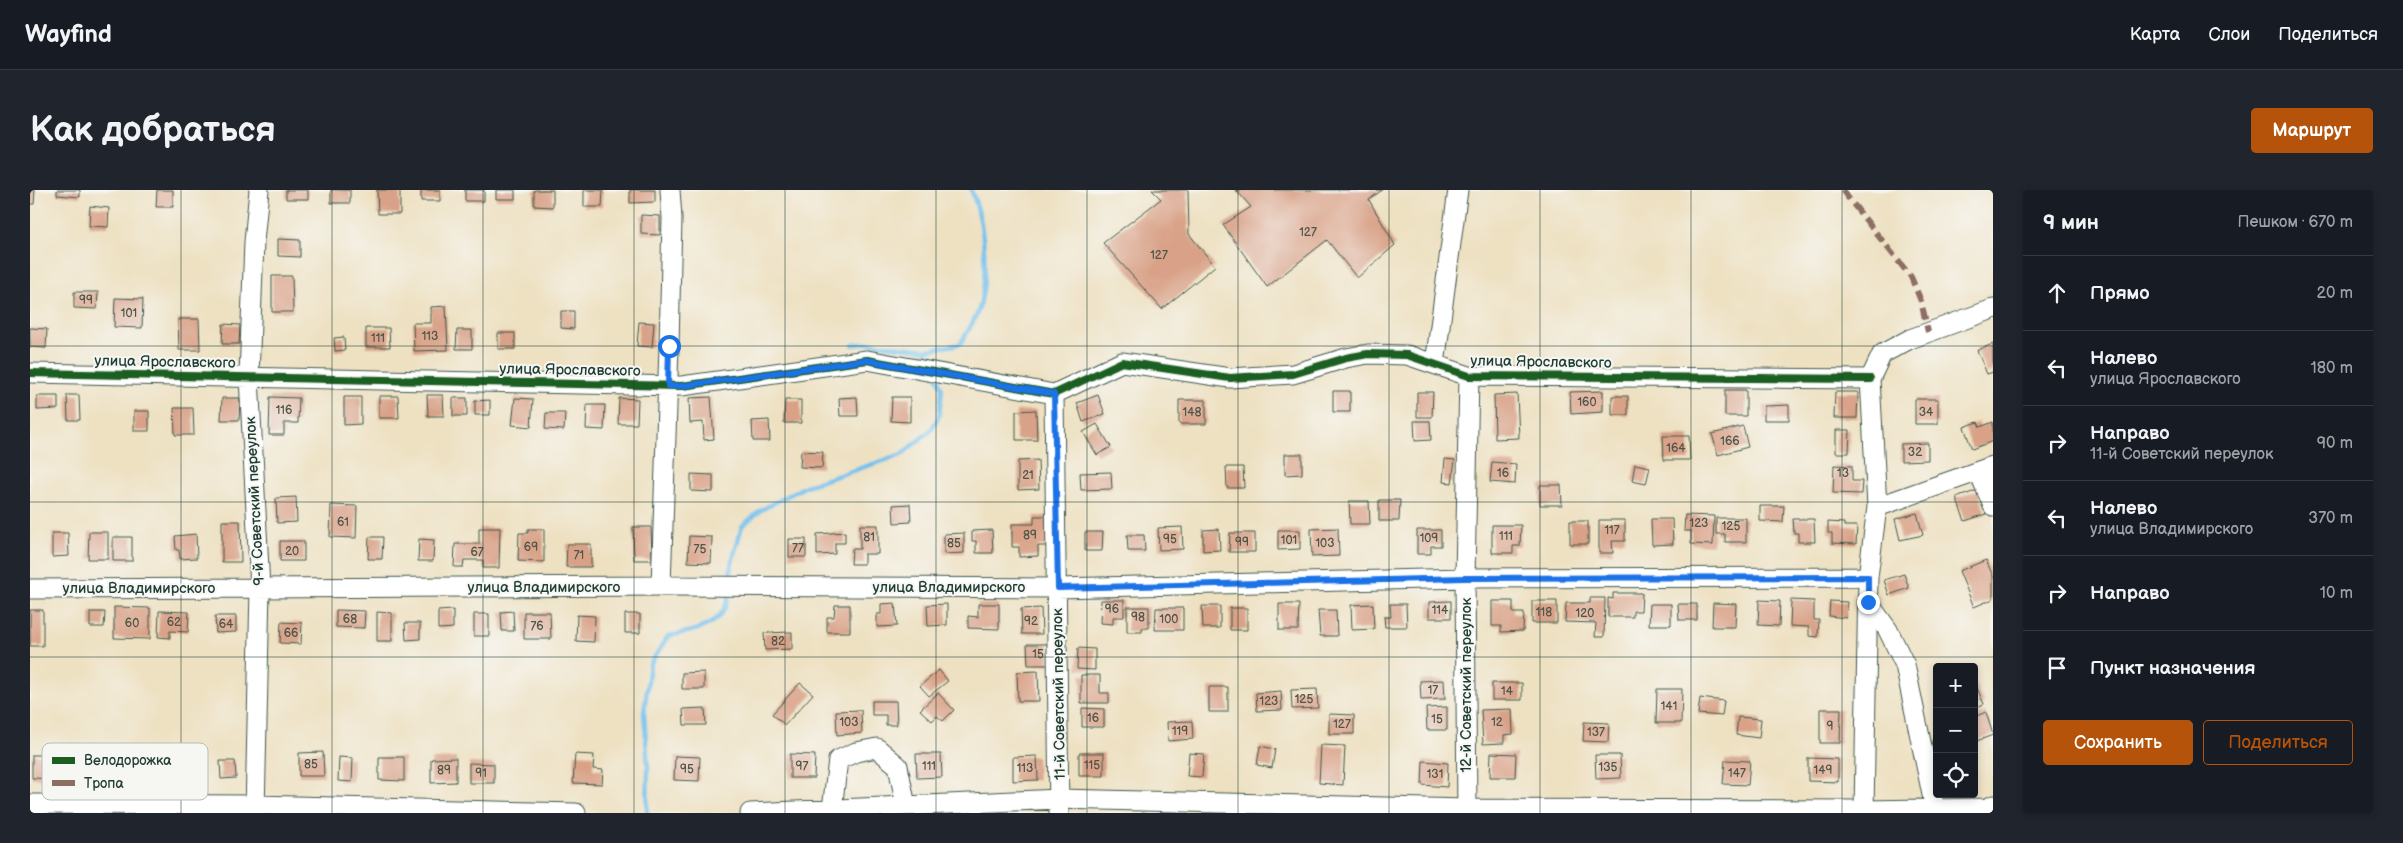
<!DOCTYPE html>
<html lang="ru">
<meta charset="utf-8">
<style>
:root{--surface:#171b24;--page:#20242c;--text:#f1f3f6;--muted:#9ea1a6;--line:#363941;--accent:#b45309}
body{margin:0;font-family:"Balsamiq Sans",sans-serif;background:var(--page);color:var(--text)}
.controls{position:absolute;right:15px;bottom:15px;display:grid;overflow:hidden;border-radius:5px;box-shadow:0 2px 8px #0003}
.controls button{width:45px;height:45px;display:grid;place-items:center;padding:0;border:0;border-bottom:1px solid var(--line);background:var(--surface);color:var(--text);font:25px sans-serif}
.stop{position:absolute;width:15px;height:15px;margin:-11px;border:4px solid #1a73e8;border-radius:50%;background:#fff}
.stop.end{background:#1a73e8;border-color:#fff;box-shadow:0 1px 5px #0008}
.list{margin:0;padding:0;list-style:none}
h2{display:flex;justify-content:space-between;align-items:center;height:65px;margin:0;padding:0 20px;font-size:21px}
h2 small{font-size:16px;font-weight:400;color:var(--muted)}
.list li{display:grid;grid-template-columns:32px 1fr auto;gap:15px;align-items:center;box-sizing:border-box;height:75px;padding:0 20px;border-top:1px solid var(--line)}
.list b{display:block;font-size:19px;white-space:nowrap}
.list p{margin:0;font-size:16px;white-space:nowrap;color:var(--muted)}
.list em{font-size:16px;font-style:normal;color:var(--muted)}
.actions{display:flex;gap:10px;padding:15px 20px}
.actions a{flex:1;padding:11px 0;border:1px solid var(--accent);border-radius:5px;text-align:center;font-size:18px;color:var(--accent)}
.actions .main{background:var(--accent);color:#fff}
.icon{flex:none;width:28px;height:28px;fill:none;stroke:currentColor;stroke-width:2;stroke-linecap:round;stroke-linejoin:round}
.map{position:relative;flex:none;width:1963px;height:623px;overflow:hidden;border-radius:5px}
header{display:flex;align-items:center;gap:30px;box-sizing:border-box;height:70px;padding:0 25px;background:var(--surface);border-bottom:1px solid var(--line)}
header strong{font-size:24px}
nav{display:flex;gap:28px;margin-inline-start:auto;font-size:18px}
.intro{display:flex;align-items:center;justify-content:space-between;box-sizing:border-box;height:120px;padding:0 30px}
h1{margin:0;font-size:35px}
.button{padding:12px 22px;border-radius:5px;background:var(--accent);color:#fff;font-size:18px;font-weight:700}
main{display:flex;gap:30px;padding:0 30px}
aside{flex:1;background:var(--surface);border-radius:5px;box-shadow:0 2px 8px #0003}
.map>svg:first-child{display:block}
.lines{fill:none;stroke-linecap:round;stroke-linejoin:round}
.stream{stroke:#73c1ed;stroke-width:4.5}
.building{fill:#d9a288}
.minor-casing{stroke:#3e5649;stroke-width:21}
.minor{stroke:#fff;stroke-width:19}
.quiet{stroke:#8d6e63;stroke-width:6;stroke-dasharray:12 6;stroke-linecap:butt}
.cycleway-casing{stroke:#f6f6f2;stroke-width:11}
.cycleway{stroke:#1b5e20;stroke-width:8}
.route{stroke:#1a73e8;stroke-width:6}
.grid{fill:none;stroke:#1f3d34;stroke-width:1;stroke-opacity:0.55}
.labels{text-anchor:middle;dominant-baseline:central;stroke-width:4;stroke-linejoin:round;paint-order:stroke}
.number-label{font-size:12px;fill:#4e5649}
.street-label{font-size:15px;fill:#1f3d34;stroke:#f6f6f2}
.key{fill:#f6f6f2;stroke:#b6beb9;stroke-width:1}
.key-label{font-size:14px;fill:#1f3d34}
</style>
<header>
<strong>Wayfind</strong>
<nav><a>Карта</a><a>Слои</a><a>Поделиться</a></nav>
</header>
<div class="intro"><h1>Как добраться</h1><a class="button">Маршрут</a></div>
<main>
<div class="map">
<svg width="1963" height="623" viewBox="0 0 1963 623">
<rect width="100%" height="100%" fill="#f6f6f2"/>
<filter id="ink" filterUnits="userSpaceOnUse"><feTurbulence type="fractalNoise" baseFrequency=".02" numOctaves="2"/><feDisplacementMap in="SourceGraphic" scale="10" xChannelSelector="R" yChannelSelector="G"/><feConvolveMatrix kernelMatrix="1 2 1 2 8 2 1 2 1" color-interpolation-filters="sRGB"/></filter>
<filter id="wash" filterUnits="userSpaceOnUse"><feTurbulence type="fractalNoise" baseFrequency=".0096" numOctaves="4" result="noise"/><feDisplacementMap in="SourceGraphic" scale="20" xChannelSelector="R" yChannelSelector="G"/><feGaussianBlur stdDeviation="1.12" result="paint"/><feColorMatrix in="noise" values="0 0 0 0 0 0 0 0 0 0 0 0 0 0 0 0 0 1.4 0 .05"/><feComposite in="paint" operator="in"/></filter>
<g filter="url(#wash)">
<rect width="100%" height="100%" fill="#eee1c2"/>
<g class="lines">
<!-- stream -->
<path class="stream" d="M823,155L838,153L896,160L930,154C936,145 942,134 947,124C960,91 955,32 941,0
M896,160L903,177
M700,391L701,376L712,336L731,320L776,296L871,265L901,240L909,226L912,199L908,189
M617,623L618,577L614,523L620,474L638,446C667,441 697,435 699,401"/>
</g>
<g id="blocks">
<!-- building -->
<path class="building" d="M0,0H5L4,14H0Z
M27,0H50V7L27,5Z
M127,0H143V17H126Z
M256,0H278V9H256Z
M301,0H320V13H301Z
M347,0H370V24H348Z
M391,0H410V11H391Z
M435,0H454V11H435Z
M466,0H485V9H466Z
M504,0H523V17L504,16Z
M554,0H573L572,17H554Z
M600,0H625V12L600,13Z
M1122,0H1158L1159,44L1185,76L1132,119L1073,53L1131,9Z
M1206,0H1352L1339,10L1365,55L1327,88L1297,50L1237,97L1193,35L1221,17Z
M60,16L79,18L78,37L59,36Z
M611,25L630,26V45L611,44Z
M248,49L270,50V67L248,66Z
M242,86H262L263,122H242Z
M44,102H68L67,119L44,118Z
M85,108L113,109L112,138L84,137Z
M416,116L418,160L384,161L383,133H401V117Z
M531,121H544V139L531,138Z
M148,129H169L170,160H149Z
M609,132L624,133L622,157L607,156Z
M193,134L210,135L209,154H192Z
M0,138L17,139L16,158L0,157Z
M336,138H359L360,157H336Z
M427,140H442V159H426Z
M468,143H485V159H468Z
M314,147L315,160L305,161L304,148Z
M1963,154V182L1957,184L1947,160Z
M1695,200H1716V226H1695Z
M1303,201H1320V222H1303Z
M1573,201V222L1541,224L1540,202Z
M1387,202H1403L1402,227H1387Z
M1805,202H1828L1827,228H1804Z
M1487,204L1489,248L1465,249L1464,205Z
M37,205H49L50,230H38Z
M397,205H413L414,226H398Z
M1068,205L1075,224L1053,232L1047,213Z
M7,206H28V219L7,220Z
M349,206H368L369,228H349Z
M1582,206H1598V225H1582Z
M240,207L269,208L268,233H254V245H239Z
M314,207H331V234L314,235Z
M681,207L684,249L674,250L673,232L660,233L659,208Z
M827,207L828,226H810L809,208Z
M862,207H880V232L861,231Z
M192,208H210L209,230H191Z
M423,208H437V226H423Z
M485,208L503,209L501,237L482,235Z
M589,208L608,209L607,234H588Z
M1885,209H1908V234H1885Z
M460,210V225H445V211Z
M755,210H771V233H754Z
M1149,210H1176V234H1149Z
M557,215H575L574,240L556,239Z
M1759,215V230H1734V216Z
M144,218H163L164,245H145Z
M1006,220L1007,250H986V221Z
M104,221H119V241H104Z
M516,223H535L534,240L515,239Z
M739,230L740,251H723L722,231Z
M1384,231H1400L1401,250L1385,251Z
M1948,232L1950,237L1963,232V251L1942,259L1934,237Z
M1067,234L1081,257L1067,265L1053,242Z
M1713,236L1718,257L1688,265L1682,244Z
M1806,240H1820L1819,263H1806Z
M1633,246H1659L1660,270H1634Z
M1898,253V270L1871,271V254Z
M771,261L793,262L792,278L770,277Z
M1255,264H1272V284L1255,285Z
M1415,269L1425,270L1422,293L1413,292Z
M1008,270L1009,299L988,300V271Z
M1462,272L1486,274L1485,294L1460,292Z
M1605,274L1620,277L1616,294L1602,291Z
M1804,275L1822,276V291H1832L1831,304L1803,303Z
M1196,277H1213L1214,298H1197Z
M1081,282L1082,299L1051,300L1050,283Z
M661,284L683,285V302L661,301Z
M1510,295H1531L1532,315H1510Z
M1948,300L1956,324L1935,331L1926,308Z
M266,307L267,332L247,333L246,308Z
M1349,310H1370L1369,331H1349Z
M1319,311H1339L1340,334H1320Z
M880,314L881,332L864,333L863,315Z
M301,315L327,316L326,348L300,347Z
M1730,316H1754L1753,332L1730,331Z
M1887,323L1893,345L1870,350L1865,329Z
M1655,325L1684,326L1683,355L1661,354V341H1654Z
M1004,326H1018V356H1008V366L989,367V357H982V334H1004Z
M1686,328H1716V352H1695V344H1686Z
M1621,329H1642L1643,354L1622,355Z
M1763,329H1784L1785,352H1768V343H1764Z
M1569,330H1595V351H1582L1583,363H1569Z
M192,331H210L211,372H192Z
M1540,331H1558V354H1540Z
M1798,332L1814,333V336H1827L1826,354L1802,353V343H1798Z
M830,335H848V364H834V374H821L822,359H830Z
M1462,335H1491L1490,356H1483V363H1462Z
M603,337H621L622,370H604Z
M1152,337L1153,359L1129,360L1128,338Z
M449,338H470L469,378H453V370H434L433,377H424L425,354H449Z
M1308,338L1309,366L1282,367L1281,339Z
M498,339H514V372L488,371L489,343H498Z
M1189,339L1190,360L1173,361V340Z
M962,340L963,363H946V351H942V341Z
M1248,340H1270V359L1248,360Z
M1387,340H1411V356H1401V364H1387Z
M59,342H78V369H58Z
M815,342V353H805V364L787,365V344Z
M1055,342H1073L1072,361H1055Z
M22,343H38L39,366L22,367Z
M934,343V363L914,364V344Z
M1200,343H1225V362H1199Z
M166,344L167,368L150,369L149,360H146L145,346Z
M1097,345H1114L1115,361H1098Z
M659,346L682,347L681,373L658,372Z
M83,347H102V371H83Z
M339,347H353L352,369H338Z
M389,349L404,350L403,371H388Z
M759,349H776V367H759Z
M250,351H274V371H250Z
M537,354H561V377H536Z
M1956,370L1963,386V409L1944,417L1929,381Z
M1874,384L1879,398L1859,405L1854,390Z
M1583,403H1612L1611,421H1603V427H1578V408L1583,409Z
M1560,408H1575L1574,447H1565L1566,433L1535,432L1536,413H1560Z
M1071,410H1094V427H1083V434L1070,433Z
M1729,410L1750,411L1749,436L1728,435Z
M1761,410L1784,411V430H1789L1788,447L1779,446V437L1760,436Z
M1421,411V428H1399V412Z
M1462,411H1483V423H1494L1493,441L1471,442V436H1462Z
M1502,411H1527V433H1502Z
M1800,411L1817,412L1816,428L1799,426Z
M865,413L867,436L847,437V424H851V414Z
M1683,413L1706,414L1705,437H1682Z
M917,414V435L898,436L897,415Z
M948,414H969V439L938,438V426L948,427Z
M1249,414H1269L1268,440H1249Z
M1343,414L1344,439L1322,440L1321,415Z
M1360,414H1376L1377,437H1355L1354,427H1361Z
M1620,414H1641V435H1619Z
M1648,414H1667V430H1649Z
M805,415H820V442H797V427H804Z
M1172,416H1190V438H1173Z
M84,417L120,418V449L84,448Z
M1097,417H1119V438H1112V442H1097Z
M1011,418L1012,444H992L991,419Z
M1126,418H1153V440H1125Z
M1200,418H1217V440H1200Z
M0,420H13V456H0Z
M306,420L335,421L334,438L306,437Z
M423,420V438L408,439V421Z
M1288,420H1306L1307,446H1290Z
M129,421L159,422L158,442L140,441V448L128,447Z
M483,421L484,441H472L471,422Z
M60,422H75L74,437H60Z
M347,422L362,423V451H347Z
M494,422H520L521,449H494Z
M444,424H459V446H444Z
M595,424H610V443H595Z
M547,425L565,426L564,452L546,451Z
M185,426H206V442L186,443Z
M251,432L272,433L271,454L250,453Z
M375,433H390V449L376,450Z
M762,442V459L735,460L734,443Z
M997,454H1018L1019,475H998Z
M1048,458L1065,459V480L1047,479Z
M909,480L918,491L899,506L890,496Z
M1008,481L1009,511H988L987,482Z
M674,482V499H652V483Z
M1051,485H1070V503H1079V513H1051Z
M1414,490L1415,509L1391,510L1390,491Z
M1944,491L1954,514L1944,518Z
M770,493L783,504L755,535L742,524Z
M1462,493H1492V510H1462Z
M1179,497H1198V522H1179Z
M1287,499L1288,518L1262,519L1261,500Z
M1627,499H1652L1651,533H1626Z
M1251,501L1252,520L1227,521L1226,503Z
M908,503L924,520L913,531L907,526L902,531L890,520Z
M1670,508L1694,511L1692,526L1668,524Z
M842,511H866L867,535H856V525H842Z
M1417,517V540H1397L1396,518Z
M675,518L676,535H654L653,519Z
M1052,518L1074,519V537H1052Z
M1482,519L1483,544L1474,545V553L1453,554L1451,520Z
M1790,519H1811L1810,553H1790Z
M831,520L832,543L807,545L806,521Z
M1956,522L1963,545L1944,552V527Z
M1299,524L1324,525V544H1299Z
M1708,527L1731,529L1729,548L1706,545Z
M1162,531L1163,549L1138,551L1137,532Z
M1554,532L1579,533L1578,552L1553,551Z
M1291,555L1315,556L1313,595L1289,593Z
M1230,556L1245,559L1242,578L1227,575Z
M293,562L294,586H269V563Z
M1049,563H1074V586H1049Z
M1159,563L1174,564L1172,587L1157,586Z
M1461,563L1486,564L1485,587H1460Z
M545,564L564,565L563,579L573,580L572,594L543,593Z
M760,564L785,565L784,588H760Z
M886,564H911L912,587L887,588Z
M2,565H27L26,589L2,588Z
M1565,565H1590L1591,588L1566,589Z
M645,566L670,567L669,591L644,590Z
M1007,566L1008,590L983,591V567Z
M309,567L323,568L322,592L308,591Z
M349,567H374V591L349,590Z
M426,568V592L401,593V569Z
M1778,568L1808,569V592L1778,591Z
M1695,570L1720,571L1718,595L1693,594Z
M190,571H205L206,588L191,589Z
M1393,571L1418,573L1417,597L1392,595Z
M439,573L464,574V593H439Z"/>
</g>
</g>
<g filter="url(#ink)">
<use href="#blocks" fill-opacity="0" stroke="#3e5649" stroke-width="1"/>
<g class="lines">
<!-- minor casing -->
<g class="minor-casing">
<path id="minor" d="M1405,174L1428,0
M0,183L652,196L837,170L1024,204L1092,172L1200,188L1263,184L1316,168L1338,164L1377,165L1439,186L1840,189
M1024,204L1029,623
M1949,282L1963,316
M1847,317L1963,276
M631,396L639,156L642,28L640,0
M0,399L641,396L1028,398L1435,388L1838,387
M1838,412L1858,440L1875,475L1905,619
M0,614L225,615L546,623
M802,619L808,570L826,562L847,558L868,576L876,616
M225,623L230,398L219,187L224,52L229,0
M720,623L1029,609L1437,619L1834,620L1958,618L1963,615
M1437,623L1435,388L1439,186
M1834,623L1838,387L1847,317L1840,189L1852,164L1880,149L1963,119"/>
</g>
<!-- minor -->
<use href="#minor" class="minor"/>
<!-- quiet -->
<path class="quiet" d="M1812,0L1881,87L1891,111L1898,142"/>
<!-- cycleway casing -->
<g class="cycleway-casing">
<path id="cycleway" d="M0,183L652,196L837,170L1024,204L1092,172L1200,188L1263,184L1316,168L1338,164L1377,165L1439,186L1840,189"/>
</g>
<!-- cycleway -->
<use href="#cycleway" class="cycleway"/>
</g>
</g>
<g class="lines" filter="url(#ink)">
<!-- route -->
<path class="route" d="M639,156L638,196H652L836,170L1024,204L1028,398L1435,388L1838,387V412"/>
</g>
<!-- grid -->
<path class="grid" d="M151,0V623M302,0V623M453,0V623M604,0V623M755,0V623M906,0V623M1057,0V623M1208,0V623M1359,0V623M1510,0V623M1661,0V623M1812,0V623M0,156H1963M0,312H1963M0,467H1963"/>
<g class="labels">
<!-- number labels -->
<g class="number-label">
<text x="1278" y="42">127</text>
<text x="1129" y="65">127</text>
<text x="56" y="110">99</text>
<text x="99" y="123">101</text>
<text x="400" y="146">113</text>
<text x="348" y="148">111</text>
<text x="1557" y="212">160</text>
<text x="254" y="220">116</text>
<text x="1162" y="222">148</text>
<text x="1896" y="222">34</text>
<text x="1700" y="251">166</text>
<text x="1646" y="258">164</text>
<text x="1885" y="262">32</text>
<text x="1473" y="283">16</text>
<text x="1813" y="283">13</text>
<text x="998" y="285">21</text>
<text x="313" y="332">61</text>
<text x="1669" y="333">123</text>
<text x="1701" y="336">125</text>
<text x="1582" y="340">117</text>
<text x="1000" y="345">89</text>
<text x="1476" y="346">111</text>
<text x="839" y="347">81</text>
<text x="1399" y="348">109</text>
<text x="1140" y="349">95</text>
<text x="1259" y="350">101</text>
<text x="1212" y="352">99</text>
<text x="924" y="353">85</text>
<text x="1295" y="353">103</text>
<text x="501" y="357">69</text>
<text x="768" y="358">77</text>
<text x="670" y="359">75</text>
<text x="262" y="361">20</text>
<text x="447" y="362">67</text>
<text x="549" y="365">71</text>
<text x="1082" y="419">96</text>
<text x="1410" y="420">114</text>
<text x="1514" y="422">118</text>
<text x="1555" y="423">120</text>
<text x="1108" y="427">98</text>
<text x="320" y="429">68</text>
<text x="1139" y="429">100</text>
<text x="1001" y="431">92</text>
<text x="144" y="432">62</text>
<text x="102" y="433">60</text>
<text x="196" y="434">64</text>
<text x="507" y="436">76</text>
<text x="261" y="443">66</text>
<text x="748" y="451">82</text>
<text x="1008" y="464">15</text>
<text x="1403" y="500">17</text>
<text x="1477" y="501">14</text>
<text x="1274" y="509">125</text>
<text x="1239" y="511">123</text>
<text x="1639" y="516">141</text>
<text x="1063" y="528">16</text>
<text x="1407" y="529">15</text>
<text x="819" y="532">103</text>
<text x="1467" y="532">12</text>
<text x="1312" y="534">127</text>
<text x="1800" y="536">9</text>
<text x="1150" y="541">119</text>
<text x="1566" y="542">137</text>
<text x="281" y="574">85</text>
<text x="1062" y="575">115</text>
<text x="772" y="576">97</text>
<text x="899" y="576">111</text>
<text x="1578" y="577">135</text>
<text x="995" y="578">113</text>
<text x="657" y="579">95</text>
<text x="414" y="580">89</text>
<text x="1793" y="580">149</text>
<text x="451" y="583">91</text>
<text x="1707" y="583">147</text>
<text x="1405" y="584">131</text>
</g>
<!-- street labels -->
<g class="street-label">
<text transform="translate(135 172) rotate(1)">улица Ярославского</text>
<text transform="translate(1511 172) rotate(1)">улица Ярославского</text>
<text transform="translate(540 180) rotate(1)">улица Ярославского</text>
<text transform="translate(225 311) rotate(-93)">9-й Советский переулок</text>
<text x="514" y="397">улица Владимирского</text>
<text x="919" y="397">улица Владимирского</text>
<text x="109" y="398">улица Владимирского</text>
<text transform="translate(1436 495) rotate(-90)">12-й Советский переулок</text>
<text transform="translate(1029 504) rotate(-91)">11-й Советский переулок</text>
</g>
</g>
<!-- legend -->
<rect x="12" y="553" width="166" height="57" rx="8" class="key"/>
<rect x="22" y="567" width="23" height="7" fill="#1b5e20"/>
<rect x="22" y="590" width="23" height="6" fill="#8d6e63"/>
<g class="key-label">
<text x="54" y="575">Велодорожка</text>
<text x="54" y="598">Тропа</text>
</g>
</svg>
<div class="controls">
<button>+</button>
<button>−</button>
<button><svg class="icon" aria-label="locate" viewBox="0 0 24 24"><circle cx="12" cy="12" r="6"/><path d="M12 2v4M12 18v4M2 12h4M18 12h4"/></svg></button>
</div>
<div class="stop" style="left:639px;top:156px"></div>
<div class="stop end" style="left:1838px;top:412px"></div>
</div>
<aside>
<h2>9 мин<small>Пешком · 670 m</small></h2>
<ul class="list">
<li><svg class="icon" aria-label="ahead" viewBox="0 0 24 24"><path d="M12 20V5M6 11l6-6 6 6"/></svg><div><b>Прямо</b></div><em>20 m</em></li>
<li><svg class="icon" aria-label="left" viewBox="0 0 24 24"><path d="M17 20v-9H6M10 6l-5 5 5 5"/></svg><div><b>Налево</b><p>улица Ярославского</p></div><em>180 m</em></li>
<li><svg class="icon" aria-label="right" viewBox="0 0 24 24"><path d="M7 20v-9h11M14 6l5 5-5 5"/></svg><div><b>Направо</b><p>11-й Советский переулок</p></div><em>90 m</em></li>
<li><svg class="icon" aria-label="left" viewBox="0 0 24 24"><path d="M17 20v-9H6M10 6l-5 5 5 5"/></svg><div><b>Налево</b><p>улица Владимирского</p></div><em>370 m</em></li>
<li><svg class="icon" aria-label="right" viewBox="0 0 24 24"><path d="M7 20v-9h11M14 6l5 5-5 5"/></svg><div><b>Направо</b></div><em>10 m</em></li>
<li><svg class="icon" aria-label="arrive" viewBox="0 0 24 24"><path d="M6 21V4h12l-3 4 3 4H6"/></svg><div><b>Пункт назначения</b></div></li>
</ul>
<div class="actions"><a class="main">Сохранить</a><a>Поделиться</a></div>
</aside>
</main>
